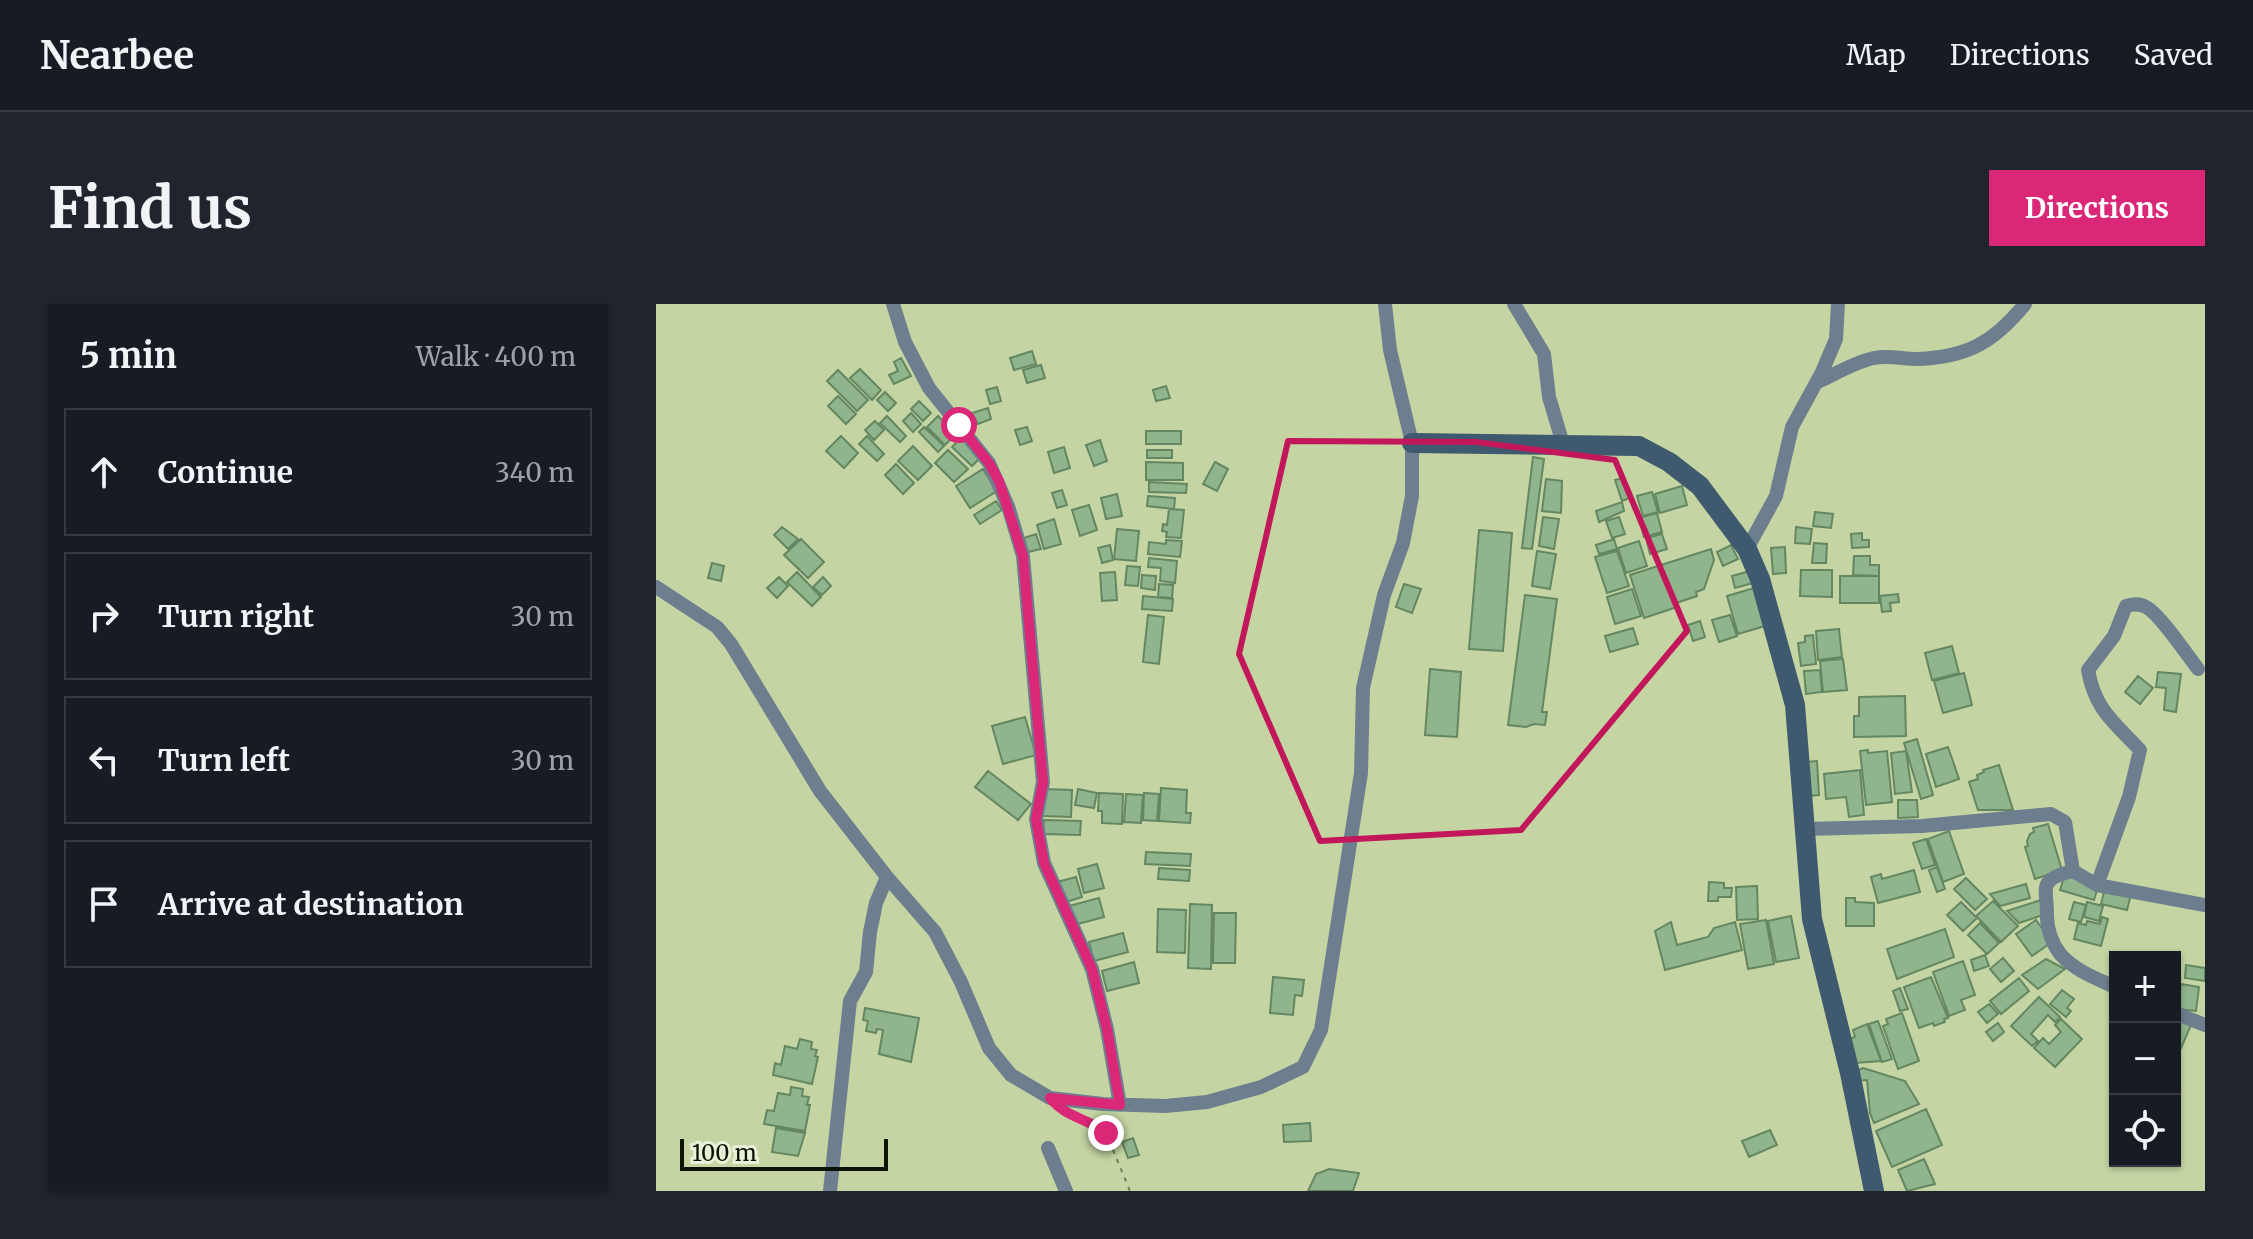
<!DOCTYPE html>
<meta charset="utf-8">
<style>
:root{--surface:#171b24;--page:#20242c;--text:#f1f3f6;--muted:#9ea1a6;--line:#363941;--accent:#db2777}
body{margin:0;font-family:Merriweather,serif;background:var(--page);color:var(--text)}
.controls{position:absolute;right:24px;bottom:24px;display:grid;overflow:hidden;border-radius:0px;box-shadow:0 2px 6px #0004}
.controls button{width:72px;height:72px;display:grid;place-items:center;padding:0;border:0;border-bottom:2px solid var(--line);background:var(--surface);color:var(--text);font:40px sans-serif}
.scale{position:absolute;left:24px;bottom:20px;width:208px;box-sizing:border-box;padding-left:8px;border:4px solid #0d1302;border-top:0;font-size:22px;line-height:28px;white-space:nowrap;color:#0d1302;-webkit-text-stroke:6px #e9f2d9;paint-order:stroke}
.stop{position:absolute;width:24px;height:24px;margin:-18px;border:6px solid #db2777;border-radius:50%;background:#fff}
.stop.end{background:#db2777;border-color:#fff;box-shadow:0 2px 8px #0008}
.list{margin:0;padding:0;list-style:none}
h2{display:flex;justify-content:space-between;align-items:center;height:104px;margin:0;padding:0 32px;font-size:34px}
h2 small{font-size:26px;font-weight:400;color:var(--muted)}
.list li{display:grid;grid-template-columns:52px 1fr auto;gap:24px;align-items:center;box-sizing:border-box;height:128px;margin:0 16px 16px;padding:0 16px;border:2px solid var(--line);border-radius:0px}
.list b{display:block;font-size:30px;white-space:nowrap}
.list em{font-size:26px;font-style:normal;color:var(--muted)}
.icon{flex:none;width:44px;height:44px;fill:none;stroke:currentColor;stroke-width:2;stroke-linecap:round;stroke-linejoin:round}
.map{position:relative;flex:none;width:1549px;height:887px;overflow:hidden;border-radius:0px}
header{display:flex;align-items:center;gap:48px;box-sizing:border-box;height:112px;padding:0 40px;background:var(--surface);border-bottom:2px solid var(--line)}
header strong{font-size:38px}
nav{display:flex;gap:44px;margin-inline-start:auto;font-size:28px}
.intro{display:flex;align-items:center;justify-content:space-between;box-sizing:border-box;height:192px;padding:0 48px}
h1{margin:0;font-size:56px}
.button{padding:20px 36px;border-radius:0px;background:var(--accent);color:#fff;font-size:28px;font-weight:700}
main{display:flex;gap:48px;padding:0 48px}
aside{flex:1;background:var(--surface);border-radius:0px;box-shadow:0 2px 6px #0004}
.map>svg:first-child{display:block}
.building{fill:#90b58d;stroke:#648761;stroke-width:2}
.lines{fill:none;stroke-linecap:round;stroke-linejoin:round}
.path{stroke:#707c59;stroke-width:2;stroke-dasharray:4 6;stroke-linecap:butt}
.street{stroke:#6d7f8e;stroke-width:14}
.secondary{stroke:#3f5a6f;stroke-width:20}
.route{stroke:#db2777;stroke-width:10}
.marked{fill:none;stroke:#c2185b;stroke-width:6;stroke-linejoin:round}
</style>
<header>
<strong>Nearbee</strong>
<nav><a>Map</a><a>Directions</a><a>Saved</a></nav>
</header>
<div class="intro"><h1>Find us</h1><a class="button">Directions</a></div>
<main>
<aside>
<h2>5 min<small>Walk · 400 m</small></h2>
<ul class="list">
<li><svg class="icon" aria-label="ahead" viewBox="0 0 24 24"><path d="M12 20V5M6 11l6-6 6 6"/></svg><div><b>Continue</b></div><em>340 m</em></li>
<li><svg class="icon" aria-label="right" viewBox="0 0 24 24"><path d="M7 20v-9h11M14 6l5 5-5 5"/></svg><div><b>Turn right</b></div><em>30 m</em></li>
<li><svg class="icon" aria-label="left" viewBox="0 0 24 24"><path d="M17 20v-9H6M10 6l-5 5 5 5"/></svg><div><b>Turn left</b></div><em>30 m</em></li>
<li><svg class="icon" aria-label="arrive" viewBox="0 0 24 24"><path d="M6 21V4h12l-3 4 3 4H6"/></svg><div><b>Arrive at destination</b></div></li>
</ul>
</aside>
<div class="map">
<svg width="1549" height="887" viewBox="0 0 1549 887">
<rect width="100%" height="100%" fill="#c4d5a3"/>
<!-- building -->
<path class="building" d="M376,47L380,60L358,66L354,54Z
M245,54L255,72L238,80L233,71L242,67L238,58Z
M385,61L389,74L371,79L367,66Z
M204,65L225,86L216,96L194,74Z
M182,66L212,96L201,107L171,77Z
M510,82L514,94L500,97L497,86Z
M341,83L345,97L334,100L330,86Z
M229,88L240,99L232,107L221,96Z
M182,92L200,110L190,120L172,102Z
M263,97L275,109L267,117L255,105Z
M332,104L335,115L322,120L316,109Z
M255,109L265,120L257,128L247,117Z
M231,112L250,132L244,138L224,119Z
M282,112L300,130L289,141L271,123Z
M219,117L228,126L218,136L209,126Z
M268,123L288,142L282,148L263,128Z
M371,123L376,137L364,141L359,126Z
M490,127H525V140H490Z
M185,132L202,149L188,164L170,147Z
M211,132L228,150L221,157L203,140Z
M307,132L327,151L316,162L296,143Z
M444,136L451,157L438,162L430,141Z
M257,142L276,162L262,176L242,157Z
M408,143L414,164L398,169L392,148Z
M292,146L312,165L298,178L279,159Z
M491,146H516V154H491Z
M877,153L888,155L876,245L866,244Z
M490,158L527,159V176H490Z
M559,158L572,165L561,187L547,180Z
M240,160L258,179L247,190L229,171Z
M327,165L341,187L314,204L300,182Z
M968,174L974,194L966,197L959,176Z
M890,175L906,177L905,209L886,207Z
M493,178L531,180L530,189L493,188Z
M1026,182L1031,201L1004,209L999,190Z
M406,186L411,201L401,204L396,189Z
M996,188L1002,208L987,212L981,192Z
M461,190L466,212L450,215L445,194Z
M492,192L519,194L518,205L491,202Z
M340,197L346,206L324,220L318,211Z
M966,198L968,207L943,218L940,207Z
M433,201L441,226L424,232L416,206Z
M513,205L528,206L525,234L510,233L511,228L506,227L507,220L511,221Z
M1159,208L1177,210L1175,224L1157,222Z
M1001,209L1006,228L988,233L983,214Z
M887,213L903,215L898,245L883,242Z
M963,213L969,230L956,234L950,217Z
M398,215L405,240L388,245L381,221Z
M126,223L142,235L132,245L118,231Z
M1140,223L1156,225L1154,240L1139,239Z
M461,225L483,227L480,257L458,255Z
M823,226L856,229L847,347L813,345Z
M1206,229V236H1213V243L1196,244L1195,230Z
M380,230L385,245L372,248L368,234Z
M1006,230L1011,245L994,250L990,234Z
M145,235L168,258L152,274L128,251Z
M958,235L961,245L943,250L940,241Z
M510,236L526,237L524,253L492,250L493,238L510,240Z
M983,237L991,262L970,269L962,244Z
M1158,239L1171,240L1170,259H1156Z
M454,241L457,256L446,259L442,244Z
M1075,241L1082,255L1067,262L1061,248Z
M1129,243L1130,269L1117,270L1115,244Z
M1055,245L1058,256L1048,285L1040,288L1041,292L1020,299L1021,303L988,314L974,271Z
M881,247L900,250L894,285L876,282Z
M961,247L973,282L951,289L939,253Z
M1198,252H1214V261H1223V272L1197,271Z
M493,254L521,257L519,279L504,277L505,264L492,263Z
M56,259L68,262L65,277L52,274Z
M471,262L484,263L482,282L469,281Z
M1145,266H1176V293L1144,292Z
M1094,267L1097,279L1079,284L1076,272Z
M141,268L165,293L156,302L131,278Z
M459,268L461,296L446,297L444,269Z
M486,271L500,272L499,286L485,284Z
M1184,272H1223V299H1184Z
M123,273L132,282L121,294L111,284Z
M167,273L175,282L166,291L157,283Z
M503,280L517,281L516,294L502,293Z
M748,280L765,285L756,309L740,303Z
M1098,284L1109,322L1082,330L1071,292Z
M976,285L985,312L959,320L951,293Z
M1242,290L1243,298L1234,299L1235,307L1226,308L1224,292Z
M869,291L901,295L886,408H891L889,421L878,420L870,423L852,421Z
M487,292L517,295L516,307L486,305Z
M492,311L508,313L503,360L487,358Z
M1074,311L1081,332L1063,338L1056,316Z
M1044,317L1049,333L1037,337L1032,321Z
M977,324L982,340L954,348L949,332Z
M1183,325L1186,353L1162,356L1160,327Z
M1157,331L1160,360L1145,362L1142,339L1149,338V332Z
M1296,342L1303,369L1276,376L1269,349Z
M1187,355L1191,386L1167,388L1164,357Z
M774,365L805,368L801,433L769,431Z
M1164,366L1166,388L1150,390L1148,367Z
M1502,368L1525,370L1520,408L1508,406L1510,384L1500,383Z
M1308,369L1316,401L1287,409L1278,377Z
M1482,372L1497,384L1484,400L1469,388Z
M1249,392L1250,432L1198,433V412H1203V393Z
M369,413L380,451L347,460L336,422Z
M1261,435L1277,491L1265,495L1248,439Z
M1292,443L1303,475L1280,483L1270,450Z
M1212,446V449L1231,447L1236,498L1210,501L1204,447Z
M1250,447L1256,488L1239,490L1235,449Z
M1161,457L1163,491L1153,492L1150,458Z
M1343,461L1357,506H1322L1313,478L1322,475L1321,471L1328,468L1327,466Z
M1204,466L1208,511L1193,513L1190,493L1170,495L1168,470Z
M332,467L375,500L362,516L319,483Z
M505,484L531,486L530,509H535L534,519L503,517Z
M387,485L416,486L415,513L387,512Z
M422,485L441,489L438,504L419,501Z
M443,489L467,490L466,520L446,519V507H442Z
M488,489L503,490L501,517L487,516Z
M470,490L487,491L485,519L468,518Z
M1242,496H1261L1262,513L1242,514Z
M388,516L425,517L424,531L387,530Z
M1392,520L1406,566L1379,575L1369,543L1372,542L1371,537L1374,530L1378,528L1377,524Z
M1293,527L1308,570L1287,578L1272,535Z
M1270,535L1279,561L1266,565L1257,539Z
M490,548L535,550L534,562L489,560Z
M441,560L448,584L428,589L422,565Z
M1281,563L1289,585L1281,588L1273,566Z
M503,564L534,566L533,577L502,575Z
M1258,566L1264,588L1222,599L1215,573L1225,570L1226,575Z
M1409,570L1443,580L1438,596L1404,586Z
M420,573L426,593L407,599L401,578Z
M1310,574L1331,595L1319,606L1298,585Z
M1053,578L1068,579V584H1076L1075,593H1062V597H1052Z
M1370,580L1374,594L1344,602L1334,590Z
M1101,582L1102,615L1081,616L1080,583Z
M1449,584L1475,590L1471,606L1445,600Z
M443,594L448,613L418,621L413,602Z
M1190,594H1199V598L1218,599V622H1190Z
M1385,596L1390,610L1363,619L1351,607Z
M1337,597L1362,622L1345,638L1320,612Z
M1305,598L1321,614L1307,627L1291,611Z
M1418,598L1430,601L1425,618L1413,615Z
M1431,598L1447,602L1443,617L1428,613Z
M534,600L556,601L555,665L532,664Z
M502,605L530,606L529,649L501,648Z
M558,609H580L579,659H557Z
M1135,612L1143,654L1120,658L1112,617Z
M1446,613L1452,615L1445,642L1418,635L1422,619L1430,621L1431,617L1444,620Z
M1110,616L1118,660L1092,665L1084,620Z
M1380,616L1396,638L1376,652L1360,630Z
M1015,618L1021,641L1052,633L1058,624L1079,618L1086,646L1009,666L999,627Z
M1324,619L1343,639L1331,650L1312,631Z
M1289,625L1298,653L1241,675L1231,645Z
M467,629L472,648L438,657L433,638Z
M1329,651L1333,662L1318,667L1315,656Z
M1347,654L1358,667L1345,678L1334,665Z
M1390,655L1409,665L1382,685L1366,671Z
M1307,657L1319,691L1305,696L1309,706L1293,712L1277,668Z
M478,658L483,679L451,687L446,667Z
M1530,661L1549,664V677L1529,674Z
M617,673L648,676L646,692L639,691L637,711L614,709Z
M1275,673L1292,714L1288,715L1289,718L1278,722L1277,719L1263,724L1248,683Z
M1363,674L1373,687L1345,710L1334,697Z
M1525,680L1543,683L1540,707L1521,705Z
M1244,684L1252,705L1244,707L1237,687Z
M1406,686L1418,695L1411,704L1415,707L1410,713L1394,700Z
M1383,693L1404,713L1399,718L1392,711L1375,730L1382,737L1376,742L1355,722Z
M1333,700L1342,710L1331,719L1322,708Z
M209,704L263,714L255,758L223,750L227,726L221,725L220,729L210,727L212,717L207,716Z
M1246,709L1263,757L1242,765L1227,722L1232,720L1230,715Z
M1405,715L1426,735L1399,763L1378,744L1387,734L1393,740L1405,728L1399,721Z
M1519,715L1536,719L1525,744L1519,741Z
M1222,717L1236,755L1226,758L1213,720Z
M1342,719L1348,728L1337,737L1330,728Z
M1211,720L1225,757L1199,759L1188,737L1199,733L1197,726Z
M144,735L156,738L155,745L161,746L159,752L162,753L156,780L117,771L119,759L125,761L129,742L141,745Z
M1207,764L1249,777L1263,800L1218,819L1214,809L1211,776L1201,777L1197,768Z
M135,783L147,785L146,792L153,793L151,801H154L149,827L108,820L111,806L118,807L122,789L134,791Z
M1270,805L1286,841L1236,863L1220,827Z
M654,819L655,837L628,838L627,821Z
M120,824L149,829L142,852L116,848Z
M1114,826L1121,841L1093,853L1086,837Z
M477,834L483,851L472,854L466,838Z
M1268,855L1279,880L1251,887L1242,866Z
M673,865L703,869L697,887H652L660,870Z"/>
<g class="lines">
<!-- path -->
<path class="path" d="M413,811L439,820L450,829L474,887"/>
<!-- street -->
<path class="street" d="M237,0L249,38L273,84L333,159L352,202L367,252L387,478L380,515L388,559L436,665L451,725L464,801
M858,0L888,50L893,93L907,140
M1160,79C1178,71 1198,58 1218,54C1233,51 1247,55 1262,55C1312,53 1338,38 1369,0
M1091,245L1120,192L1136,123L1166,68L1180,35L1182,0
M0,283L61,323L75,340L164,487L231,573L279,628L305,678L333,744L355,771L394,794L447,800L509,802L551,798L605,783L647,763L665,726L705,469L707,384L728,291L747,239L756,192V139L734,46L729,0
M1149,525L1266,522L1395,510L1409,518L1417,567L1441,581L1549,601
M1417,567C1379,576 1392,585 1391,612C1391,625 1396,640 1405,651C1420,667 1439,674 1459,683
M1441,581L1473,493L1484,446C1458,418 1439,406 1432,366L1458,332L1470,302C1477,300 1483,299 1490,303C1503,309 1531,351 1542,365
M1519,709L1549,721
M392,844L410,887
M174,887L194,697L210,668L214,628L220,599L231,573"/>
<!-- secondary -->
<path class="secondary" d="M756,139L983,142L1013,158L1044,182L1091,245L1104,275L1139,401L1156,615L1194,769L1218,887"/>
</g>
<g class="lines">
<!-- route -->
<path class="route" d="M303,121L333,159L343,177L367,252L387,478L380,515L388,559L436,665L451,725L464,801L394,794C410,814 432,814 450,829"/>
</g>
<!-- marked area -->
<path class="marked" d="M632,137L820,138L959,156L1031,327L865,526L664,537L583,350Z"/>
</svg>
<div class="controls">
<button>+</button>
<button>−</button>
<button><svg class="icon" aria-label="locate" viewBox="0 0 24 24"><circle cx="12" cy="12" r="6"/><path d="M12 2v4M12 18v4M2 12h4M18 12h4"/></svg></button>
</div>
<div class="scale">100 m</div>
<div class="stop" style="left:303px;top:121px"></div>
<div class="stop end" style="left:450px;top:829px"></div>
</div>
</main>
